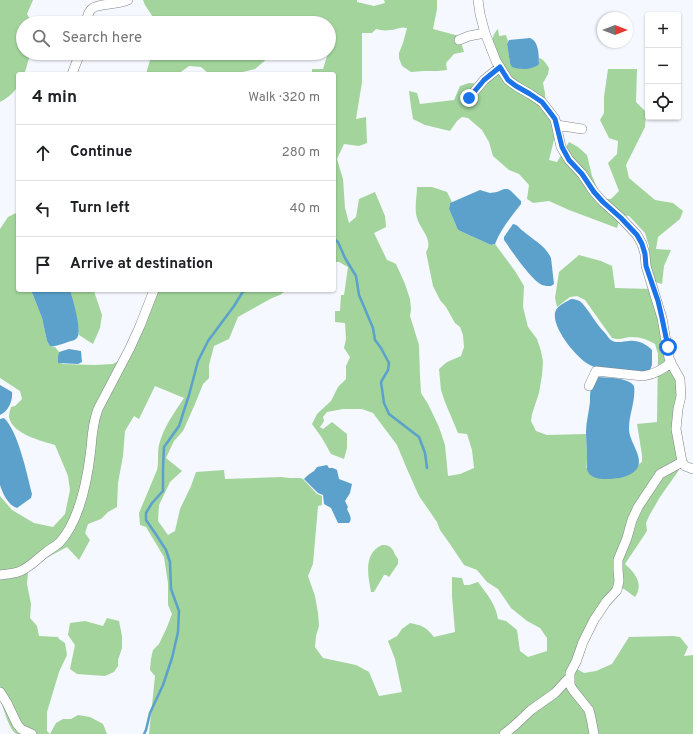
<!DOCTYPE html>
<meta charset="utf-8">
<style>
:root{--surface:#fff;--page:#f6f6f6;--text:#202124;--muted:#757577;--line:#e0e0e0}
body{margin:0;font-family:Overpass,sans-serif;background:var(--page);color:var(--text)}
.controls{position:absolute;right:12px;top:12px;display:grid;overflow:hidden;border-radius:4px;box-shadow:0 1px 3px #0004}
.controls button{width:36px;height:36px;display:grid;place-items:center;padding:0;border:0;border-bottom:1px solid var(--line);background:var(--surface);color:var(--text);font:20px sans-serif}
.compass{position:absolute;left:597px;top:12px;width:36px;height:36px;border-radius:50%;background:var(--surface);box-shadow:0 1px 3px #0004;rotate:90deg}
.stop{position:absolute;width:12px;height:12px;margin:-9px;border:3px solid #1a73e8;border-radius:50%;background:#fff}
.stop.end{background:#1a73e8;border-color:#fff;box-shadow:0 1px 4px #0008}
.list{margin:0;padding:0;list-style:none}
h2{display:flex;justify-content:space-between;align-items:center;height:52px;margin:0;padding:0 16px;font-size:17px}
h2 small{font-size:13px;font-weight:400;color:var(--muted)}
.list li{display:grid;grid-template-columns:26px 1fr auto;gap:12px;align-items:center;box-sizing:border-box;height:56px;padding:0 16px;border-top:1px solid var(--line)}
.list b{display:block;font-size:15px;white-space:nowrap}
.list em{font-size:13px;font-style:normal;color:var(--muted)}
.icon{flex:none;width:22px;height:22px;fill:none;stroke:currentColor;stroke-width:2;stroke-linecap:round;stroke-linejoin:round}
.map{position:relative;flex:none;width:693px;height:734px;overflow:hidden}
.search{position:absolute;background:var(--surface);box-shadow:0 1px 3px #0004;left:16px;top:16px;width:320px;height:44px;display:flex;align-items:center;gap:10px;box-sizing:border-box;padding:0 14px;border-radius:22px;color:var(--muted);font-size:15px}
.panel{position:absolute;background:var(--surface);box-shadow:0 1px 3px #0004;left:16px;top:72px;width:320px;height:220px;border-radius:4px}
.map>svg:first-child{display:block}
.forest{fill:#a2d49c}
.water{fill:#5ba1cb}
.lines{fill:none;stroke-linecap:round;stroke-linejoin:round}
.stream{stroke:#5ba1cb;stroke-width:2.5}
.street-casing{stroke:#81848a;stroke-width:10}
.street{stroke:#fff;stroke-width:9}
.route{stroke:#1a73e8;stroke-width:5}
</style>
<div class="map">
<svg width="693" height="734" viewBox="0 0 693 734">
<rect width="100%" height="100%" fill="#f5f8fe"/>
<!-- forest -->
<path class="forest" d="M0,0H33L27,14L32,23H23V53H34L29,58L26,69L24,74H18C18,77 19,81 18,84C16,92 7,98 0,102Z
M143,0H357V2L374,6L385,3L384,0H437V9L433,29L459,36L464,52L454,54L446,63L447,70L438,71H424L411,72L402,66L399,58V53L403,43L407,28C400,26 396,30 390,30C385,31 380,30 376,29L372,33H362V82L356,119L366,117L367,143L359,146L344,144L337,159L343,179L345,208L349,223L356,217L359,199L375,192L385,216L386,227L374,233L387,260L392,262L396,264L405,284L410,299L411,309L410,316L419,345L420,376L421,393L428,404L439,427L445,445L448,476L460,474L474,468L472,450L467,434L458,433L445,402L441,390L439,369L447,362L461,356L464,347L463,335L460,327L455,323L446,307L440,300L433,286L426,252C434,240 420,229 417,218C414,208 417,197 417,187H432L447,192L452,202L450,203L449,209L458,230L491,245L495,244L515,271L524,286L523,307L528,327L537,339L541,351L543,362L542,375L539,393L532,414L531,421L536,431L547,435L586,434L587,459L586,468L638,466L639,464L642,462V455L637,424L657,422L658,354L655,344C648,340 641,337 632,337C625,337 619,341 612,338L585,300L577,296L570,297L557,307L555,298L559,272L579,255L601,261L612,266L615,288L652,289L677,380L679,470L660,497L649,516L646,523L647,531L625,564C635,573 644,584 635,597L624,589L616,587L570,665L584,673L596,671L612,664L629,637L673,636L680,637L688,647L684,656L693,655V734H149L155,676L150,670L151,659L153,650L159,644L167,627L172,614L168,605V583L164,557L146,527L140,525L139,513L157,470C159,462 157,453 159,445C163,428 174,413 184,398L155,386L139,419L134,416L125,431L123,456L118,483L117,507L108,512L101,519L88,524L85,533L90,540L79,560L67,547L39,562L28,572L27,584L31,604L30,618L37,626L39,636L58,637L59,639L65,643L67,655L59,672L47,712V731L50,734C43,734 23,734 17,734C9,731 4,708 0,700V496L12,510L34,523L53,527L65,514L70,490L68,476L55,445C42,441 12,434 9,417C9,414 10,410 11,407L15,406L22,399L20,391L0,378V229L8,217L18,212V254L17,259L18,261V290H31L42,318L47,341L50,346L55,347L59,352L58,356L62,364L94,365L113,364L122,359L152,290H284V292L280,295L272,298L238,317L229,339L214,346L209,365V378L203,384L195,404L183,431L174,441L166,458L182,471L170,482L159,505L158,521L168,535L175,531L180,509L191,486L196,472L224,470L225,479L281,477L290,478H300L303,479L317,494L322,496V505L318,506L313,564L308,576L315,596L318,613L319,626L316,636L315,647L323,658L356,665L369,672L379,696L402,692L395,659L388,641L397,636L402,629L410,623C423,626 425,626 434,637L455,632L452,596V577L462,578L464,585H469L478,582C487,594 496,605 498,619L506,621L517,630L520,651L528,657L547,651V638L540,628L527,621L511,608L498,589L487,582L477,570L464,565L450,544L440,530L437,522L419,496L407,469L397,445L373,413L362,409H343L327,412L323,417L324,421L320,427L323,429L332,422L347,434V448L344,459L331,454L322,438L312,424L317,414L331,401L338,387L346,379V366L350,357L344,348L346,339L345,323L335,322V311H340L341,295H344L348,267L339,262H334V74H312V69H323L328,53H329V23H319L311,17H305L292,22L291,23H157L145,5Z
M498,29L499,36L506,35L508,41L507,44L510,63L539,64V58C544,59 546,64 549,68L548,74L543,83L545,93L546,112L554,120L556,132L549,160L557,162L569,142L578,147L587,155L592,176L602,199H611L619,191L608,163L617,154L618,141L609,138L600,120L604,113V97L608,69H637L636,102L646,112L645,127L626,165L629,178L655,200L673,203L683,211L680,219L658,237L656,249L671,250L664,266L662,284L655,282L649,258V246L645,233L629,216L621,215L617,228L569,210L549,201L533,203L527,199L529,185L519,174L509,170L493,156L489,142L482,130L468,118L462,117L457,121L450,131L425,125L413,119L411,107L409,91L417,93L420,104L454,100L460,86L469,83L483,84L496,72C494,59 487,39 498,29Z
M152,53H270L269,57L255,69L243,72V74H209L201,67L189,66L178,74H146Z
M70,290H95L94,291L102,315L100,328L93,344L79,335C78,320 74,305 70,290Z
M382,545C388,545 391,546 394,552V553L398,559V564L389,577L386,575H384L374,592H371C368,575 363,554 382,545Z
M107,618L119,621L122,636V648L118,660V666L114,672L105,676L77,674L70,669L75,645L68,635L70,623L85,621L103,626Z
M78,715L90,717L103,724L107,734H50L56,723L63,719H71Z"/>
<!-- water -->
<path class="water" d="M530,38C539,41 539,56 539,64C533,70 520,70 512,67L510,63L507,44L509,40Z
M504,189H508L511,191L521,201V204C511,217 501,229 495,244L491,245L458,230L449,209L450,203L480,190L490,193L497,192Z
M513,224C518,225 519,228 523,231C532,239 546,246 551,258L554,284L551,286C548,286 545,286 542,285C530,279 512,251 504,240V237Z
M31,290H70C73,299 81,328 78,336C77,340 71,341 68,342C61,344 56,347 50,346L47,341L42,318Z
M571,299C575,299 579,300 582,303C590,312 596,324 605,333C607,335 609,339 611,340C616,344 624,341 629,341C638,340 646,344 652,350V365L650,370C643,373 636,370 629,370C617,369 603,371 592,366C578,361 552,328 555,313C556,306 566,302 571,299Z
M69,349L81,351L82,362L78,364L58,363V356L59,352Z
M599,377C608,378 628,377 634,386C636,400 629,414 629,428C628,442 647,459 635,471C627,478 619,478 609,479C601,479 592,479 588,472C586,468 587,464 587,460C587,450 586,441 586,432C586,422 589,412 590,402C590,395 590,386 594,381C595,378 596,378 599,377Z
M0,385L12,392C13,401 8,412 0,415Z
M4,418C18,431 27,474 32,494L31,498L17,508C8,505 3,494 0,485V419Z
M327,465L329,468H333L337,470L339,479L352,484L350,493L345,501L348,507L347,509C349,514 353,518 349,523H338L331,508L324,504L323,495L318,493L304,479L308,475L314,471L317,467Z"/>
<g class="lines">
<!-- stream -->
<path class="stream" d="M334,239L338,242L345,258L356,276L359,295L373,328L375,340L381,348L389,363L388,370L381,382L384,403L389,414L419,437L425,453L427,468
M144,734L146,730L150,713L163,685L172,658L178,632L179,611L171,589L170,562L166,550L157,536L146,520V513L152,503L163,491V468L164,447L179,426L189,395L198,361L208,341L234,306L244,290"/>
<!-- street casing -->
<g class="street-casing">
<path id="street" d="M478,0L480,14L485,33L496,61L508,80L516,86L530,94L542,102L549,111L555,119L561,147L569,160L582,174L594,192L603,202L621,218L637,235L642,244L645,254L646,266L662,318L669,358L672,365L680,379L681,396L678,409L676,429L682,462L660,474L638,507L632,520L627,538L618,560V570L619,581L617,590L606,602L594,620L583,642L576,662L570,673V685L573,690L589,710L591,718L594,734
M86,23C87,18 88,11 93,8C100,3 118,5 128,0
M459,40L469,36L485,33
M72,74L80,53
M469,98L484,80L500,67
M557,125L582,129
M589,386L596,371L643,376C655,374 663,370 671,362
M682,462L685,466L693,469
M0,575C6,574 12,574 18,572C28,569 37,559 45,553C50,549 56,546 60,542C80,520 88,476 91,448C92,434 93,422 98,409L130,348L140,326L154,290
M0,692L7,703L17,724L21,729L32,734
M504,734L514,726L531,710L555,693L567,680L570,679"/>
</g>
<!-- street -->
<use href="#street" class="street"/>
</g>
<g class="lines">
<!-- route -->
<path class="route" d="M469,98L484,80L500,67L508,80L516,86L530,94L542,102L549,111L555,119L562,147L569,160L582,174L594,192L603,202L621,218L637,235L642,244L645,254L646,266L658,301L662,318L668,347"/>
</g>
</svg>
<div class="controls">
<button>+</button>
<button>−</button>
<button><svg class="icon" aria-label="locate" viewBox="0 0 24 24"><circle cx="12" cy="12" r="6"/><path d="M12 2v4M12 18v4M2 12h4M18 12h4"/></svg></button>
</div>
<svg class="compass" viewBox="-18 -18 36 36"><path d="M0-13l5 13h-10z" fill="#e53935"/><path d="M0 13l5-13h-10z" fill="#757577"/></svg>
<div class="stop" style="left:668px;top:347px"></div>
<div class="stop end" style="left:469px;top:98px"></div>
<div class="search"><svg class="icon" aria-label="search" viewBox="0 0 24 24"><circle cx="10" cy="10" r="6"/><path d="M15 15l6 6"/></svg>Search here</div>
<section class="panel">
<h2>4 min<small>Walk · 320 m</small></h2>
<ul class="list">
<li><svg class="icon" aria-label="ahead" viewBox="0 0 24 24"><path d="M12 20V5M6 11l6-6 6 6"/></svg><div><b>Continue</b></div><em>280 m</em></li>
<li><svg class="icon" aria-label="left" viewBox="0 0 24 24"><path d="M17 20v-9H6M10 6l-5 5 5 5"/></svg><div><b>Turn left</b></div><em>40 m</em></li>
<li><svg class="icon" aria-label="arrive" viewBox="0 0 24 24"><path d="M6 21V4h12l-3 4 3 4H6"/></svg><div><b>Arrive at destination</b></div></li>
</ul>
</section>
</div>
